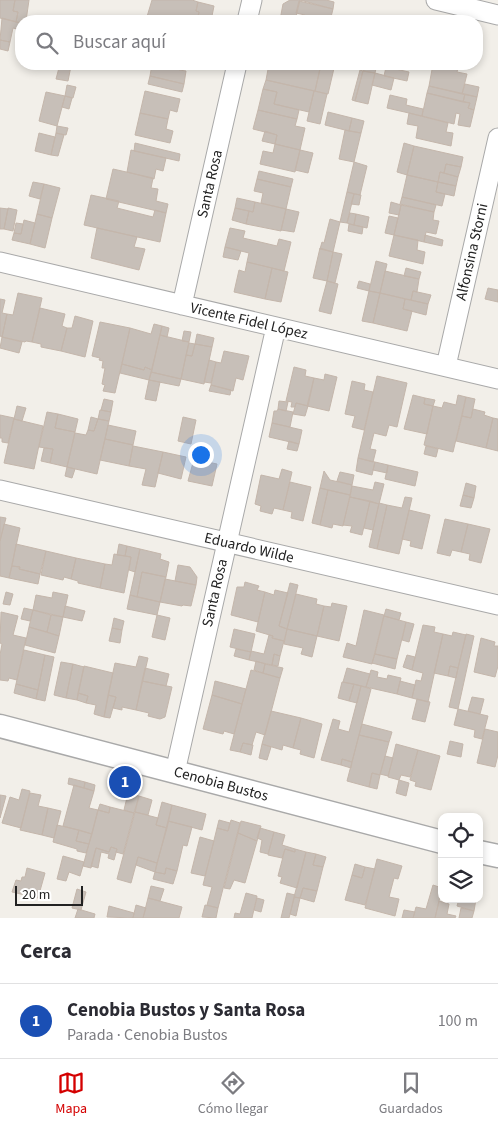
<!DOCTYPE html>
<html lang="es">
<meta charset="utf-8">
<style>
:root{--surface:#fff;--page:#f7f7f7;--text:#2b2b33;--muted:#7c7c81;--line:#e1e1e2;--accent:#d40000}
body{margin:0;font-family:"Source Sans 3",sans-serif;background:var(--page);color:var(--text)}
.controls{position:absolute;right:15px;bottom:15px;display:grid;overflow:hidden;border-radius:10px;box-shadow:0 2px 8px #0003}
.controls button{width:45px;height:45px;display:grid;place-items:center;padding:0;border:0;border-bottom:1px solid var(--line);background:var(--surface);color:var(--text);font:25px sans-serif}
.scale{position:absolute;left:15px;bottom:12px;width:68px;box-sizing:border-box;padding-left:5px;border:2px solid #222;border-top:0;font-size:14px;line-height:18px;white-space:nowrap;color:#222;-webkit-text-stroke:4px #fff;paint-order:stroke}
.you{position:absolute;left:200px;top:454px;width:18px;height:18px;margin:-12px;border:4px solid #fff;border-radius:50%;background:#1a73e8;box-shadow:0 0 0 8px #1a73e833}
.badge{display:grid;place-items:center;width:32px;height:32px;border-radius:50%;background:var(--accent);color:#fff;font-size:16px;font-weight:700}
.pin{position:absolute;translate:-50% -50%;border:2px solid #fff;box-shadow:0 1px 5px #0006}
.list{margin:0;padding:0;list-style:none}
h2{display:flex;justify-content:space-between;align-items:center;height:65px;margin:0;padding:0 20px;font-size:21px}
h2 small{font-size:16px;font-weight:400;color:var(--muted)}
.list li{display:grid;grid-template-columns:32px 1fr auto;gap:15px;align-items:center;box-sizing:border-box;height:75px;padding:0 20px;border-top:1px solid var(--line)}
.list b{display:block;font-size:19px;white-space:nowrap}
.list p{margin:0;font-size:16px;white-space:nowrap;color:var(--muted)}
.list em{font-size:16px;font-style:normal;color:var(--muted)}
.icon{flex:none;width:28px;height:28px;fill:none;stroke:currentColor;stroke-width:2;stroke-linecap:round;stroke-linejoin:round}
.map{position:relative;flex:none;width:498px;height:918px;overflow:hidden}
.search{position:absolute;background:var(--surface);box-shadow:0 2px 8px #0003;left:15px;right:15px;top:15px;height:55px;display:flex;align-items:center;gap:12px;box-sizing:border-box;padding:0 18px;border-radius:20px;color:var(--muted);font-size:19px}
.sheet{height:140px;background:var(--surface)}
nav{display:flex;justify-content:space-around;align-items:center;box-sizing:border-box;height:70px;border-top:1px solid var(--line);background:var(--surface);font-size:14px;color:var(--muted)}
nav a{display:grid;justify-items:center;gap:2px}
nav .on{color:var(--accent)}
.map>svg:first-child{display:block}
.building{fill:#c7bfb8;stroke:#c4b6ab}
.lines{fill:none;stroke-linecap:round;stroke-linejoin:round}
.minor-casing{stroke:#a9a9a9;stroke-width:21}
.tertiary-casing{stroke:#a9a9a9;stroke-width:25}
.minor{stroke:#fff;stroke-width:19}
.tertiary{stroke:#fff;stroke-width:22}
.labels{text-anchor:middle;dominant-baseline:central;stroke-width:5;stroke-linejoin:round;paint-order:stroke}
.street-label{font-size:15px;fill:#222;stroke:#fff}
</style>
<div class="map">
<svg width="498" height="918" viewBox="0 0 498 918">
<rect width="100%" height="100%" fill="#f2efe9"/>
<!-- building -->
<path class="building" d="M0,0H15L13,11L18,12L16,22L0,18Z
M15,0H29L26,21H21V23L16,22L18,12L13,11Z
M152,0H192L198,2L196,11L199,12L197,21L146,20Z
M290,0H300L295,21L280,20L283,4Z
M300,0H326L334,2L333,9Z
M299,1L333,9L330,21H304L305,15L296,13Z
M198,2L214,6L211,21H197L199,12L196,11Z
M2,18L21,23V30L13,28L10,42L0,40Z
M0,40L10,42L8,51L0,49Z
M60,64L71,66L68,81L56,79Z
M152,64H180L179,70L186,71L184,84L150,76Z
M269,64H300L320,69L315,91L266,80Z
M321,64H335L328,94L315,91Z
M365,64H377L375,73L363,71Z
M433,64H459L457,72L467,74L462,94L429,86Z
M386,67L409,72L407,81L384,76Z
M360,70L363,71L355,101L352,100Z
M363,71L375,73L368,104L355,101Z
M375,73L394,78L391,90L372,85Z
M150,76L184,84L182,92L148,84Z
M266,80L314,91L309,112L274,104L277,92L263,89Z
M465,84L479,87L477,97L462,94Z
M67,85L76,87L73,98L65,96Z
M429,86L465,94L463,102L427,93Z
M263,89L277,92L274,104L299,110L297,119L258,110Z
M145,91L180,99L177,112L170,110L168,119L140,113Z
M314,91L327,94L320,124L307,121Z
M46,92L65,96L57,126L39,121Z
M427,93L470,103L468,108L474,110L470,127L458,125L460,114L456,113L454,124L422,116Z
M465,94L477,97L474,110L468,108L470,103L463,102Z
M390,95L407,99L406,105L423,109L422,116L387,108Z
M65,96L72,98L69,109L62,107Z
M258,110L297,119L295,126L305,128L300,150L275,144L277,135L253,129Z
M328,112L352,118L349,131L325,125Z
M140,113L168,119L166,129L173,131L170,143L135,135Z
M409,113L448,123L446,132L453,133L451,146L416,138L418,126L407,124Z
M352,118L364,121L361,133L349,131Z
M57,126L68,128L66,135L56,133Z
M345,130L361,133L354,162L339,159Z
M265,131L277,135L275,144L262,141Z
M39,133L55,137L51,155L35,151Z
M56,133L64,135L58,156L51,155Z
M135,143L180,154L179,161L134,151Z
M404,143L414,146L407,175L397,172Z
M275,144L300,150L295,172L260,164L263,151L273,153Z
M414,146L463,157L461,167L446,164L444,173L440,172L438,182L407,175Z
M131,150L166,158L163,171L156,169L154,179L127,172Z
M300,150L313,153L308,173L295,170Z
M354,162L367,166L360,195L347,192Z
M446,164L461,167L458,177L444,173Z
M113,169L153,178L151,188L158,189L156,201L168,204L166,213L106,199Z
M259,171L293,179L291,187L257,179Z
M440,172L458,177L456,186L438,182Z
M407,175L438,182L436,192L445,194L442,206L402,197Z
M257,179L291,187L286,209L261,203L263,193L254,191Z
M33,182L44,184L40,199L29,196Z
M438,182L456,186L454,196L436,192Z
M44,184L60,188L52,218L37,214Z
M347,192L354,194L347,223L340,222Z
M354,194L361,195L359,205L351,204Z
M91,195L119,201L117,208L153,217L155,210L166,213L160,242L84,225Z
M402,197L436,205L434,212L400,204Z
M237,198L255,202L253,212L235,208Z
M255,202L286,209L281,231L246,224L249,211L253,212Z
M391,202L401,205L399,215L389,213Z
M401,205L434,212L433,220L439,221L436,234L426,232L424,242L394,235Z
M0,208L8,209L4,229H0Z
M8,208L17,210L13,231L4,229Z
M235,208L249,211L246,224L232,220Z
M286,209L299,212L294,232L281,230Z
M350,213L356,214L354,225L347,223Z
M37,214L52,218L45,248L30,244Z
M356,214L369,217L367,228L354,225Z
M389,216L398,218L394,235L385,233Z
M330,219L340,222L333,252L320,249L322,242L324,243Z
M24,220L35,223L30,244L12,240L14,233L21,234Z
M16,223L23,224L21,234L14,233Z
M349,224L363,227L362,234L348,231Z
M97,228L137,237L134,247L145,249L139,270L91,258Z
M230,228L245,231L243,238L277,246L279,239L291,242L284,271L247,262L249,253L225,247Z
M394,235L418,240L417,250L425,252L423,264L389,256Z
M425,235L443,240L442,246L424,242Z
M225,247L241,251L238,260L223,257Z
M320,248L333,252L327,281L313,278Z
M333,252L342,254L335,283L327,281Z
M376,261L387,264L380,293L369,291Z
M247,262L272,268L265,299L234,292L239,270L245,272Z
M272,268L288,272L281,302L265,299Z
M406,268L421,272L419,279L404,276Z
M385,271L419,279L417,292L413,291L411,300L380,293Z
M327,281L338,284L331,314L319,311Z
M359,281L370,284L369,291L357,288Z
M488,288L498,290V302L485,299Z
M369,291L380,293L373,323L362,321Z
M413,291L431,295L428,304L411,300Z
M18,293L42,298L32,342L26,341L25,342L2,337L7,314L13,315Z
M380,293L405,299L403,309L412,311L407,331L373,323Z
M0,299L5,300L2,313L7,314L2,337L0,336Z
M405,299L428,304L426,315L403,309Z
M40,308L65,314L62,326L67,328L61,351L41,347V344L32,342Z
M75,316L93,321L85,357L61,351L67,328H72Z
M100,322L130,328L115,393L103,391L105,385L102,384L105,368H102L103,361L99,360L100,358L92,356Z
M154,324L162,326L152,370L145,367L144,370L122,364L130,328L151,334Z
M162,326L169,328L167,337L160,335Z
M184,331L191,332L189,342L182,341Z
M197,334L214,338L212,347L195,344Z
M160,335L189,342L181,379L151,372Z
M2,337L22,342L19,353L0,348Z
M189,343L195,344L192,356L186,355Z
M195,344L212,347L204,384L181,379L186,355L192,356Z
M224,351L249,356L243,380L236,378L233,391L211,385L216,362L221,363Z
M209,360L216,362L211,383L204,382Z
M122,364L144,370L145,367L152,370L149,380L120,373Z
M294,367L306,370L305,376L314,378L308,406L296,403L295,407H291L292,402L286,401Z
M151,372L181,379L179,386L149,380Z
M325,374L337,377L329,411L307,406L314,378L324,380Z
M377,376L407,383L397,427L389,425L386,436L374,433L370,449L376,450L373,462L358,458Z
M149,380L160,382L156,401L145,399Z
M352,381L365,384L364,390L373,392L364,430L352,427L355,416L345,414Z
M211,385L231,390L230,395L209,391Z
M413,395L425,398L424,404L433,406L427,434L404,429Z
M458,395L466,397L453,452L424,445L433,406L442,408L444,402L456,405Z
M466,397L475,399L471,418L462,416Z
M425,398L435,400L433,406L424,404Z
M104,399L113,401L111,412L101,410Z
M279,401L288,402L286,411L278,409Z
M296,403L308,406L305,416L293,414Z
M17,406L26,408L22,421L14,419Z
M278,409L293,412L290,427L272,423L274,411H277Z
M473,409L485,412L484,415L493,418L486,448L456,441L462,416L471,418Z
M100,410L111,412L109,421L98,419Z
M47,412L58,414L55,428L75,432L67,467L50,463L53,449L39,447Z
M58,414L78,419L75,432L55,428Z
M0,415L14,418L8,443L2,442V438H0Z
M91,417L98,419L94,431L88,430Z
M183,417L196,420L191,444L178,441Z
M493,418L498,419V451L486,448Z
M14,419L43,426L34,469L4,463Z
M98,419L109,421L97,474L67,467L75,433L86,435L88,430L94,431Z
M272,423L302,430L299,444L269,437Z
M108,425L136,431L133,445L105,439Z
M105,439L133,445L129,466L100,460Z
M289,441L299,444L297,451L287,449Z
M133,446L163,452L155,487L142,485L146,469L129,466Z
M426,446L438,449L436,457L424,454Z
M44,448L53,449L50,463L41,461Z
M163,452L186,457L181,479L158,473Z
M358,458L375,462L372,475L356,471Z
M194,459L217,464L212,486L188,481Z
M375,462L388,465L387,473L373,470Z
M388,465L418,472L415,486L385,479Z
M67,467L75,469L72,478L65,476Z
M282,469L292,472L283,510L274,508L272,514L260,511L261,506L255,504L261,475L279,479Z
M324,471L330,480L352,485L350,495L320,488Z
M340,472L354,475L352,485L337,481Z
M290,482L311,487L303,521L291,518L292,512L283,510Z
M375,482L384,484L379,504L350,497L352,486L373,490Z
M466,483L476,486L474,498L463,495Z
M320,488L328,490L320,525L312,523Z
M328,490L350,495L343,526L333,524L332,528L320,525Z
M463,495L474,498L471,508L460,506Z
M350,497L370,501L362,535L350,532L352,526L343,525Z
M405,497L412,498L399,554L377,549L387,505L402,508Z
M370,501L379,504L373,530L364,528Z
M379,503L387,505L377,549L369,547Z
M409,510L430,515L422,549L410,546L411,541L402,539Z
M0,517L6,518L0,541Z
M445,519L468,524L461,552L452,550L450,556L437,553Z
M4,524L20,528L9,578L0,576V541Z
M468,524L490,529L481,563L469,560L470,554L461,552Z
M16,544L46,551L40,574L19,569L20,567L12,566Z
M119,544L127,546L125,556L117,555Z
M127,546L140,549L135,572L129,570L131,557L125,556Z
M140,549L161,554L160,559L169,562L166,577L142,572L137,597L130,595Z
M46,551L76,558L71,579L64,577L63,580L41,575Z
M114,554L131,557L124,593L100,588L105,564L112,565Z
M76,558L105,564L100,588L78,583V581L71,579Z
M178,565L190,567L197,577L196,585L175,581Z
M12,566L20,567L19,569L40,574L38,584L9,578Z
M142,572L166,577L160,602L137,597Z
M165,579L196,585L191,606L183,605L182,606L160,602Z
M245,582L259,586L257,590L265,592L258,622L231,615L237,587H244Z
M290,583L298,585L287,629L279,626Z
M275,590L288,593L279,626L287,629L284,641L272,638L273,636L256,631L265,592L274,595Z
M6,592L13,594L10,605L3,604Z
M53,592L68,595L63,617L33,610L36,595L52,598Z
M296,594L317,599L316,604L324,606L317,636L287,629Z
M130,595L160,602L157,615L127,609Z
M332,603L347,606L339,641L317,636L324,606L331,607Z
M65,606L85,611L82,621L63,617Z
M24,608L33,610L30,621L21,619Z
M386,609L401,613L399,620L384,616Z
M33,610L51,615L47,632L29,627Z
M364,610L384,615L372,664L343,657L347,643L356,646Z
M1,612L18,616L13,635L26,638L17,680L9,678L8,681L0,680V655L2,644L0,643Z
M51,615L63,617L59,636L47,632Z
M157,615L170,618L165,640L152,637Z
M384,616L406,622L397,659L375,654Z
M114,618L124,621L122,630L112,628Z
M406,622L414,624L409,642L402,640Z
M423,625L435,627L434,632L443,634L428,702L412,698L416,680L421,681L423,673L412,670Z
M29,627L59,636L55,653L25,645Z
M112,628L122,630L120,643L109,641Z
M234,629L255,634L251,652L230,647Z
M287,629L317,636L312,657L301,654L303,648L284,644Z
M453,632L466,635L458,668L450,666L448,676L434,673L443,634L452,636Z
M466,634L474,636L458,709L449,707Z
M269,635L273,636L272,638L284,641L280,656L274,654L272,665L249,660L251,651L264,654Z
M481,638L495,642L494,646H498V666L495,677L474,672Z
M236,649L251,652L249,660L234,656Z
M24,650L45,655L38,690L16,684Z
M274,654L280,656L278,666L272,665Z
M375,654L397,659L395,669L372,663Z
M45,655L54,657L45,701L36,699Z
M407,655L415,657L412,670L403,667Z
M139,656L148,658L136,710L122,707V710L113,708L116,697L108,695L115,663L136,667Z
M256,661L265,664L263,673L254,670Z
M61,662L73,664L66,698L54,695Z
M73,664L84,667L77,700L66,698Z
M265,664L283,668L280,678L263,673Z
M84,666L113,673L104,717L94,714L96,705L86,703L88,696L78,693Z
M450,666L458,668L456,678L448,676Z
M145,668L169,674L166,686L142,681Z
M347,668L370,674L366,687L343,682Z
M251,670L280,678L265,735L256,732L252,745L243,743L240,752L230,750Z
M371,670L378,672L377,677L387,679L388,675L401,678L397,694L366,687Z
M142,681L172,687L165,717L160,719L148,716L149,713L136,710Z
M215,681L246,689L242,704L212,695Z
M400,681L415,685L412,698L397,694Z
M342,682L354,684L349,701L338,698Z
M16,684L38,690L36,699L14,693Z
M354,684L361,686L357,703L349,701Z
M361,686L371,689L352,762L342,759L341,765L321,760L333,719L340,721L338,729L349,732Z
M78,693L88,696L86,703L77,700Z
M108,695L116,697L110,718L104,717Z
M212,695L242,704L234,734L224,731L223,734L203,729Z
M472,697L484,699L480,714L468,711Z
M417,699L430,702L425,722L412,719Z
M458,709L488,716L482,739L474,737L475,730L454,725Z
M271,711L301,718L293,748L283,745L282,750L262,744Z
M301,718L322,724L314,758L300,754L301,750L293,748Z
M362,724L392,732L389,742L359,735Z
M485,729L498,732V755L495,767L477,763Z
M359,735L389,742L380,775L372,773L369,787L347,781Z
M450,741L463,744L461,757L447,754Z
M243,743L253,745L251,755L240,752Z
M262,744L271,747L267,760L259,758Z
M396,744L418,750L410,777L401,775L399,780L388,777Z
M418,750L440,756L431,790L415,786L416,782L410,780Z
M385,756L393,758L388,776L380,774Z
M342,759L352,762L351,768L341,765Z
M372,773L380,775L377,789L369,787Z
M69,778L85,782L84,788L68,784Z
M399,780L409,783L406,796L396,793Z
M85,782L95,785L94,791L84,788Z
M74,785L94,791L89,808L98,810L92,834L63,826Z
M22,789L30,791L21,828L2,823L10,797L19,800Z
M30,793L41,795L38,806L48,808L42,835L20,830Z
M128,793L139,796L134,813L124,810Z
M0,795L6,796L0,818Z
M139,796L152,800L148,815L135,812Z
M162,802L172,805L167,828L156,825Z
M100,804L110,807L109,813L98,810Z
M172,805L206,814L202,830L168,821Z
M110,807L134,813L123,854L116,852L117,849L111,847L109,852L96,848L91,868L83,866L98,810L109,813Z
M48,808L61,811L54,838L42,835Z
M135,812L158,818L156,825L167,828L157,863L138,857L131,883L117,879Z
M219,820L230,823L228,831L217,828Z
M231,820L240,823L218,908L207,905L212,887L203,885L217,828L228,831Z
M168,821L192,827L187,846L183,845L177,871L166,868L165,874L155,872Z
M241,821L261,826L257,841L238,833Z
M57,825L79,830L76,841L89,844L86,853L77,851V849L53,842Z
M260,828L274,832L268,854L260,852L262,840L257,838Z
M79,830L92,834L89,844L76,841Z
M274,832L285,835L282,845L295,849V852L285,849L282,858L268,855Z
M238,833L257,841L245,883L234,880L230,889L224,888Z
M200,837L214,841L205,876L191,873Z
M111,847L117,849L114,860L108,858L109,854L101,852L98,868L91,866L96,848L109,852Z
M285,849L295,852V849L306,852L297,888L280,883L282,877L278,876Z
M306,852L316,854L313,865L323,867L317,891L303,888L300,898L294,897Z
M316,854L326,857L323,867L313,865Z
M63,856L84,862L80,876L69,872L66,881L57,879Z
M138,857L157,863L155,872L136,865Z
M377,859L402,866L398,879L394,878L389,897L399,899L395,916L365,908Z
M355,864L365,867L362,878L352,875Z
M365,867L375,869L365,905L345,900L352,875L362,878Z
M27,868L45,873L38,898L12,892L16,880L21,881L22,877H25Z
M166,868L177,871L173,884L153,879L155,872L165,874Z
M433,885L442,888L435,918H413L416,907L426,909Z
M151,886L164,889L160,901L148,898Z
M303,888L317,891L314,902L300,898Z
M77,889L86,892L81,910L72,908Z
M246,893L257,896L252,918H234L235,913L240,914Z
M287,893L295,895L289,918H281Z
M294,897L300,898L296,916L290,914Z
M148,898L182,907L179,918H143Z
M257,898L264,900L261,912L254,910Z
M459,899H476L474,911L457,906Z
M439,901L449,904L447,914L456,916L455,918H435Z
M136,905L146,908L143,918H133Z
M205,905L218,908L216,918L202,917Z
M109,906L134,913L133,918L107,917Z
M461,908L474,911L472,918H459Z
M78,909L95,914L94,918H75Z
M404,910L415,912L413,918H402Z"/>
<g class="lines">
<!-- minor casing -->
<g class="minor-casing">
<path id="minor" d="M436,0L498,15
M247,21L252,0
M0,262L498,379
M182,305L237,64
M446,366L498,138
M0,490L498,605
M175,772L276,327"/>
</g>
<!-- tertiary casing -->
<g class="tertiary-casing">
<path id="tertiary" d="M0,726L442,842
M479,852L498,856"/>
</g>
<!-- minor -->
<use href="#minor" class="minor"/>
<!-- tertiary -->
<use href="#tertiary" class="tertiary"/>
</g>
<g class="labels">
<!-- street labels -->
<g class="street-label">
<text transform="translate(210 184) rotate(-77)">Santa Rosa</text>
<text transform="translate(472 252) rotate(-77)">Alfonsina Storni</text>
<text transform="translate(249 321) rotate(13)">Vicente Fidel López</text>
<text transform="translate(249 548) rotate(13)">Eduardo Wilde</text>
<text transform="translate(215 593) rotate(-77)">Santa Rosa</text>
<text transform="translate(221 784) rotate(15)">Cenobia Bustos</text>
</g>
</g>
</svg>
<div class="controls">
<button><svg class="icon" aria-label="locate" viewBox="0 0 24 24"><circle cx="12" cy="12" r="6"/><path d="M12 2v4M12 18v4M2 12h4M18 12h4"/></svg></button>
<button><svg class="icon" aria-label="layers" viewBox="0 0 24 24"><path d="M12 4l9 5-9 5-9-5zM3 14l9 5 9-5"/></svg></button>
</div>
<div class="scale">20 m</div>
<div class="you"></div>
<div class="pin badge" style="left:125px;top:782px;background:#1a4fb4">1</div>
<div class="search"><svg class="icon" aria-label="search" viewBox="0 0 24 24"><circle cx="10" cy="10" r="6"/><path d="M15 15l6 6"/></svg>Buscar aquí</div>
</div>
<section class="sheet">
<h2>Cerca<small></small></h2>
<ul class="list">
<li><span class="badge" style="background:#1a4fb4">1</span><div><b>Cenobia Bustos y Santa Rosa</b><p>Parada · Cenobia Bustos</p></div><em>100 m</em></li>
</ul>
</section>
<nav>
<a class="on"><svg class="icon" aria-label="map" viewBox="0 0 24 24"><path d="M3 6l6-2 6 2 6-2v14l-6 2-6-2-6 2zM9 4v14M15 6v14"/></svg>Mapa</a>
<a><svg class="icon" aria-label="directions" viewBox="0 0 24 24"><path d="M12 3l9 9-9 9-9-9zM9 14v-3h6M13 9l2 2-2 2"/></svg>Cómo llegar</a>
<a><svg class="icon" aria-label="saved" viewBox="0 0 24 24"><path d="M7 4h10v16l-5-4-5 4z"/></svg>Guardados</a>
</nav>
